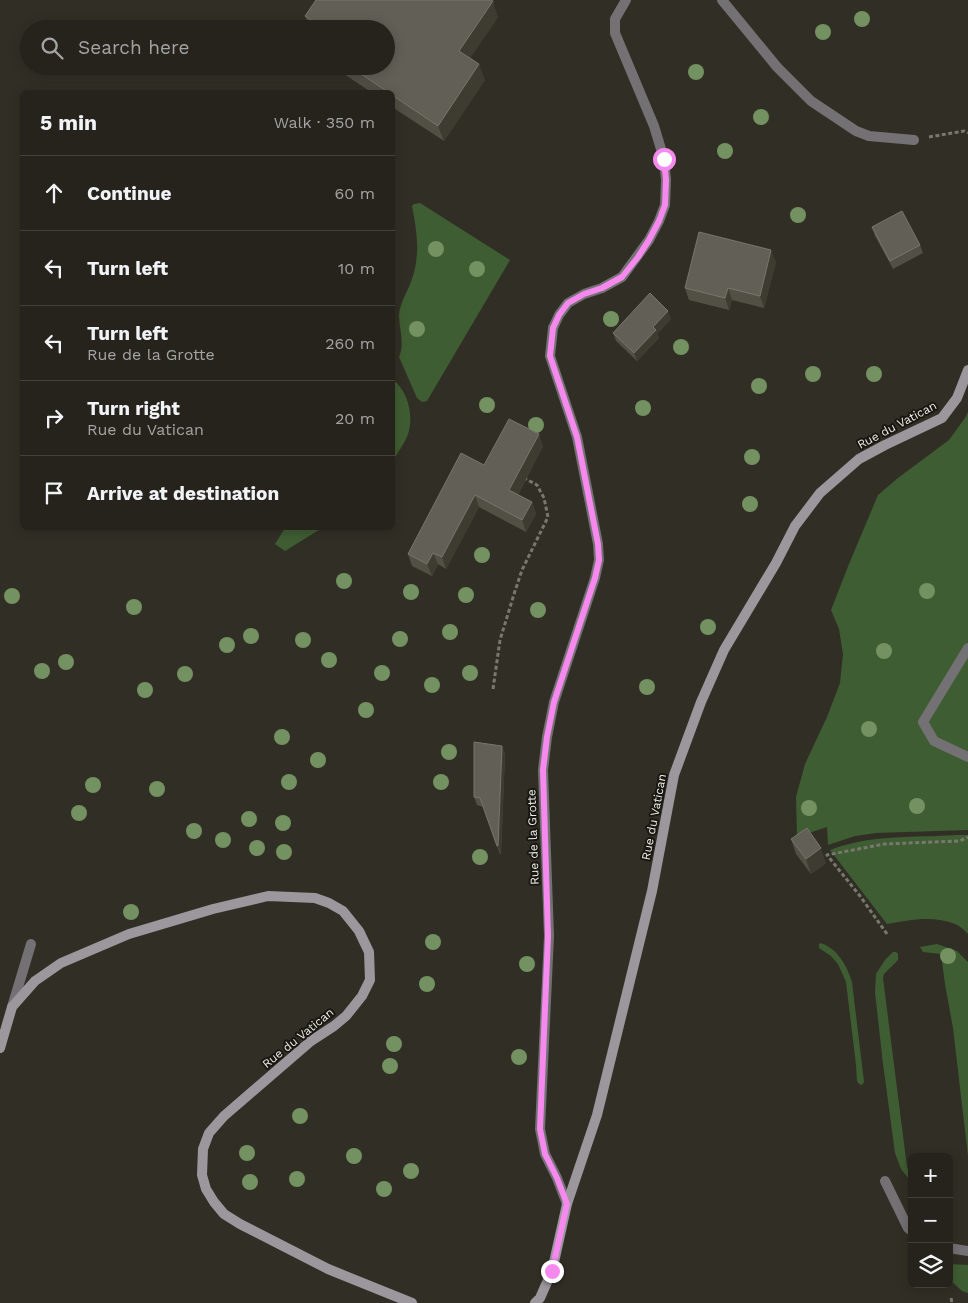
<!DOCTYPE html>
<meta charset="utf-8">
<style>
:root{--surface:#25231c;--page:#312f29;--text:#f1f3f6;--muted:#a3a4a3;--line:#42403b}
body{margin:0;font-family:"Work Sans",sans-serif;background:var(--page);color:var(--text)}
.controls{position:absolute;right:15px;bottom:15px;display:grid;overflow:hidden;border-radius:8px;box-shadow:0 2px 12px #0003}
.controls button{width:45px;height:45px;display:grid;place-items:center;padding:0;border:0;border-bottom:1px solid var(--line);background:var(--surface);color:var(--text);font:25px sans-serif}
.stop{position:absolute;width:15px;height:15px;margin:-11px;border:4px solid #f689ed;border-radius:50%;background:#fff}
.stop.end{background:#f689ed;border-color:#fff;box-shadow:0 1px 5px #0008}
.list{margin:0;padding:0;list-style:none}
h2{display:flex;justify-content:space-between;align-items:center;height:65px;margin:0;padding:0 20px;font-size:21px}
h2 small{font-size:16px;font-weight:400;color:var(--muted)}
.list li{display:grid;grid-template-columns:32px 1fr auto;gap:15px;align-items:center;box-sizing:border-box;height:75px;padding:0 20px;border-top:1px solid var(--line)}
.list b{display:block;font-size:19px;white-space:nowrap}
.list p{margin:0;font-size:16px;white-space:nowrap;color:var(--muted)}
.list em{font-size:16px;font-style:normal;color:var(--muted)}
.icon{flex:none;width:28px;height:28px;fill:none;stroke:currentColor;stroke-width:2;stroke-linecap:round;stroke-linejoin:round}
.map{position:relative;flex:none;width:968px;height:1303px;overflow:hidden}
.search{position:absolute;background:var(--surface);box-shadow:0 2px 12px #0003;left:20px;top:20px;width:375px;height:55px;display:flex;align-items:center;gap:12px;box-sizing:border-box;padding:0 18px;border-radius:28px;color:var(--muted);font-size:19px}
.panel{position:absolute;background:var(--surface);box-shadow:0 2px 12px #0003;left:20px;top:90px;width:375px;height:440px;border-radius:8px}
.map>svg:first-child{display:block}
.green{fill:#3f5d32}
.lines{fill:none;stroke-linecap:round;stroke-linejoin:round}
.path{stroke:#79786f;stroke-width:3;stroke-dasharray:4 2.5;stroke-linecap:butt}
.lane{stroke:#747175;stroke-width:10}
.street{stroke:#747175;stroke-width:10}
.secondary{stroke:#9c969d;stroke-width:10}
.tree{fill:#749162}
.wall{fill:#525045}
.shaded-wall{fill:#3e3c31}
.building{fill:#626056;stroke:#78766c}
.route{stroke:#f689ed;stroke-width:6}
.labels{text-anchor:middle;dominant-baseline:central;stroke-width:4;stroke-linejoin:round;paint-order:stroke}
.street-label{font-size:12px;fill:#ebeae3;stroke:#181712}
</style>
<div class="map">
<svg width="968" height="1303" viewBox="0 0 968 1303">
<rect width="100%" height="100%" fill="#312f25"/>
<!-- green -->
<path class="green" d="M420,203L510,260L427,401L422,402L417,398L399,357C405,344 399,328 399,315C400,302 407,293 411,282C421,255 417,233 412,206L414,204Z
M393,380C408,390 414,417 408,434C405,443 397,453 393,461Z
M968,412V830L876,833L855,836L828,845L827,827L797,837L796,797L805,764L827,717L840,683L843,654L839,629L831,610L849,564L878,495L898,478L949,440L965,418Z
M285,528H322L285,551L275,544Z
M957,835H968V934C964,930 960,926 955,924C934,915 908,920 887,924L830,850C871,834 914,838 957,835Z
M821,943C838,949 847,966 852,982L864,1082L862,1085L859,1084L857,1081L856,1065L846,982L838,964L831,956L819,948V944Z
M937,944L957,951L968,962V1156L953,1028L945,984L941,954L923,952L920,947Z
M893,952H896L898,954V960L884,974L883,978L907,1167L910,1173L912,1174V1183L901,1169L895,1153L883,1064L875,992L876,974L885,960Z
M949,1264L968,1265V1293L962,1291L949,1279Z"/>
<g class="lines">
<!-- path -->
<path class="path" d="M929,137L964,131L968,133
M493,689L500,640L515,591L522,570L548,517L544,498L537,485L526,479
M887,934L860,896L827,855L884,844L960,841L968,837
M951,1298L952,1303"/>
<!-- lane -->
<path class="lane" d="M722,0L777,67L811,101L856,131L869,136L914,140
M553,328L559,315L568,303L584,294L602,288L622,277L649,240L659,221L665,205L666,180L664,159L654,126L615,33V19L626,0
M12,1007L31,944"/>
<!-- street -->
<path class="street" d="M553,328L550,356L577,437L598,544L599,560L595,578L554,702L547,737L543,770L549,936L540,1129L545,1154L557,1178L567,1204
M968,648L923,722L934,741L968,757
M885,1181L908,1228L912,1231
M949,1248L968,1251"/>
<!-- secondary -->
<path class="secondary" d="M0,1048L12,1007L35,981L61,963L129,934L213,909L268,896L315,898L329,903L343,911L359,931L369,952L370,980L362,996L346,1016L334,1026L311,1041L224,1116L209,1133L203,1149L202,1175L206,1189L214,1202L224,1214L240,1224L328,1269L412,1303
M535,1303L540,1298L552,1271L567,1204L597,1115L652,891L674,775L701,702L724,650L776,563L795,526L820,493L859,459L885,445L942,418L957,398L968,370"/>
</g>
<!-- trees -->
<g class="tree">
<circle cx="862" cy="19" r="8"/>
<circle cx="823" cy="32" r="8"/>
<circle cx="696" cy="72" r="8"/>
<circle cx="761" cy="117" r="8"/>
<circle cx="725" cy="151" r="8"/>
<circle cx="798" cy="215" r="8"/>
<circle cx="436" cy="249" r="8"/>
<circle cx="477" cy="269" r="8"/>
<circle cx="611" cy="319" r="8"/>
<circle cx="417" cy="329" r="8"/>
<circle cx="681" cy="347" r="8"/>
<circle cx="813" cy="374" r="8"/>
<circle cx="874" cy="374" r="8"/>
<circle cx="759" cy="386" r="8"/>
<circle cx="487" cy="405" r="8"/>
<circle cx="643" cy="408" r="8"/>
<circle cx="536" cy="425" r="8"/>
<circle cx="752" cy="457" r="8"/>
<circle cx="750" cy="504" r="8"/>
<circle cx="482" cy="555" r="8"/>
<circle cx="344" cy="581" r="8"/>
<circle cx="927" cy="591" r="8"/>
<circle cx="411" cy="592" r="8"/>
<circle cx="466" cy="595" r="8"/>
<circle cx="12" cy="596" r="8"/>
<circle cx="134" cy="607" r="8"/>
<circle cx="538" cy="610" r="8"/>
<circle cx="708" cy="627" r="8"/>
<circle cx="450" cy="632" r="8"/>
<circle cx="251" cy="636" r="8"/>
<circle cx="400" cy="639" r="8"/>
<circle cx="303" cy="640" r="8"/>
<circle cx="227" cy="645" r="8"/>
<circle cx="884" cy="651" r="8"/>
<circle cx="329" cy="660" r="8"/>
<circle cx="66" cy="662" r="8"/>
<circle cx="42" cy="671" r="8"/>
<circle cx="382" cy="673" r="8"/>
<circle cx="470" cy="673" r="8"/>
<circle cx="185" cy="674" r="8"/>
<circle cx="432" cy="685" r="8"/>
<circle cx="647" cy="687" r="8"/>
<circle cx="145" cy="690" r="8"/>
<circle cx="366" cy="710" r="8"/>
<circle cx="869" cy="729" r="8"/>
<circle cx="282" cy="737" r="8"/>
<circle cx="449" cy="752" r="8"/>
<circle cx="318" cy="760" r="8"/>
<circle cx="289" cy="782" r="8"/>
<circle cx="441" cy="782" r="8"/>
<circle cx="93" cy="785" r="8"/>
<circle cx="157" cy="789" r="8"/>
<circle cx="917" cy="806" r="8"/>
<circle cx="809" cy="808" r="8"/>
<circle cx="79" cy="813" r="8"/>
<circle cx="249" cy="819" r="8"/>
<circle cx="283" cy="823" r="8"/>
<circle cx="194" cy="831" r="8"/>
<circle cx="223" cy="840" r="8"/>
<circle cx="257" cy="848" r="8"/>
<circle cx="284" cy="852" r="8"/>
<circle cx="480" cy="857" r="8"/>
<circle cx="131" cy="912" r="8"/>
<circle cx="433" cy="942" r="8"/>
<circle cx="948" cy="956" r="8"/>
<circle cx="527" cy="964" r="8"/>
<circle cx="427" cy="984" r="8"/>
<circle cx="394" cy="1044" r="8"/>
<circle cx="519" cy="1057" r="8"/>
<circle cx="390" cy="1066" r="8"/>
<circle cx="300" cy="1116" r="8"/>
<circle cx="247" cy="1153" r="8"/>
<circle cx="354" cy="1156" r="8"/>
<circle cx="411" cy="1171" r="8"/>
<circle cx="297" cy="1179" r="8"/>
<circle cx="250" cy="1182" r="8"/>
<circle cx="384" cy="1189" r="8"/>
</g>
<!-- wall -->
<path class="wall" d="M305,16L498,17L470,58L485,80L444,141L392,107V92H371L332,66H386V29H310Z
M872,227L920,245L923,253L893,269L875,236Z
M776,262L764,308L732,300L729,310L689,300L685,288Z
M671,319L657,334L659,338L637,361L616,341L613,333Z
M543,446L518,495L532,502L536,514L526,532L479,507L446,569L438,564L432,576L412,566L408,554L484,465Z
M502,746L505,754L501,854H500L483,807L477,805L474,797Z
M791,839L826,863L811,874L796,854Z"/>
<!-- shaded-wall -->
<path class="shaded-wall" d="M493,1L498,17L465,66L459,51Z
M479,64L485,80L444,141L438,126Z
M771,250L776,262L764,308L760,296Z
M728,288L732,300L729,310L725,298Z
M668,311L671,319L657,334L659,338L637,361L634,353L653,327Z
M539,434L543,446L514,502L509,490Z
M475,495L479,507L446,569L442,557Z
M532,502L536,514L526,532L522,520Z
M433,553L438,564L432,576L427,564Z
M502,746L505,754L501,854L498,846Z
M821,848L826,863L811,874L806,859Z"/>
<!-- building -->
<path class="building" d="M316,0H491L493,1L459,51L479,64L438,126L392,95V92H388L349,66H386V29H319L320,26L305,16Z
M902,211L920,245L890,261L872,227Z
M699,232L771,250L760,296L728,288L725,298L685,288Z
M650,293L668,311L653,327L656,330L634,353L613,333Z
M509,419L539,434L509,490L532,502L522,520L475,495L442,557L433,553L427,564L408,554L461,453L484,465Z
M474,742L502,746L498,846H497L480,798L474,797Z
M807,828L821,848L806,859L791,839Z"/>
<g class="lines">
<!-- route -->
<path class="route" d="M552,1271L567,1204L557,1178L545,1154L540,1129L548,936L543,770L547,737L554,702L595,578L599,560L598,544L577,437L550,356L553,328L559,315L568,303L584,294L602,288L622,277L638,257L649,240L659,221L665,205L666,180L664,159"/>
</g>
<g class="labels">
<!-- street labels -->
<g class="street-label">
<text transform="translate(897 425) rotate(-28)">Rue du Vatican</text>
<text transform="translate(654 817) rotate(-79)">Rue du Vatican</text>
<text transform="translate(533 837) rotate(-92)">Rue de la Grotte</text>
<text transform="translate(298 1038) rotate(-39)">Rue du Vatican</text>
</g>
</g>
</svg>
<div class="controls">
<button>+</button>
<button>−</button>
<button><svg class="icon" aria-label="layers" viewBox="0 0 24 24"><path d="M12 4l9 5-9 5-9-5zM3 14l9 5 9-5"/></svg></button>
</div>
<div class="stop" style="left:664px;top:159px"></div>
<div class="stop end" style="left:552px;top:1271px"></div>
<div class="search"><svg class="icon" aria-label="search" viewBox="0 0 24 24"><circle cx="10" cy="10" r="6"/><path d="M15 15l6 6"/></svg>Search here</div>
<section class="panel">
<h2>5 min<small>Walk · 350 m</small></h2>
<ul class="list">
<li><svg class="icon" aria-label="ahead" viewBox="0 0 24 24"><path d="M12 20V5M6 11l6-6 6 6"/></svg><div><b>Continue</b></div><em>60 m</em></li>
<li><svg class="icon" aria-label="left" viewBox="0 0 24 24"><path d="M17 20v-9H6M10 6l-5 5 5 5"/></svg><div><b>Turn left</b></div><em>10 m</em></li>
<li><svg class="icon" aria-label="left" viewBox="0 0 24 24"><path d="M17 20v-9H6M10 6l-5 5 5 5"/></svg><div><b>Turn left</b><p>Rue de la Grotte</p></div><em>260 m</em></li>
<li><svg class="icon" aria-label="right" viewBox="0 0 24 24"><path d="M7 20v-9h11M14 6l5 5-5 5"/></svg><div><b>Turn right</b><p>Rue du Vatican</p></div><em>20 m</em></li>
<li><svg class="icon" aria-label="arrive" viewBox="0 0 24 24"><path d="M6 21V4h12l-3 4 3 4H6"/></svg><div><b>Arrive at destination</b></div></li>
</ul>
</section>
</div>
